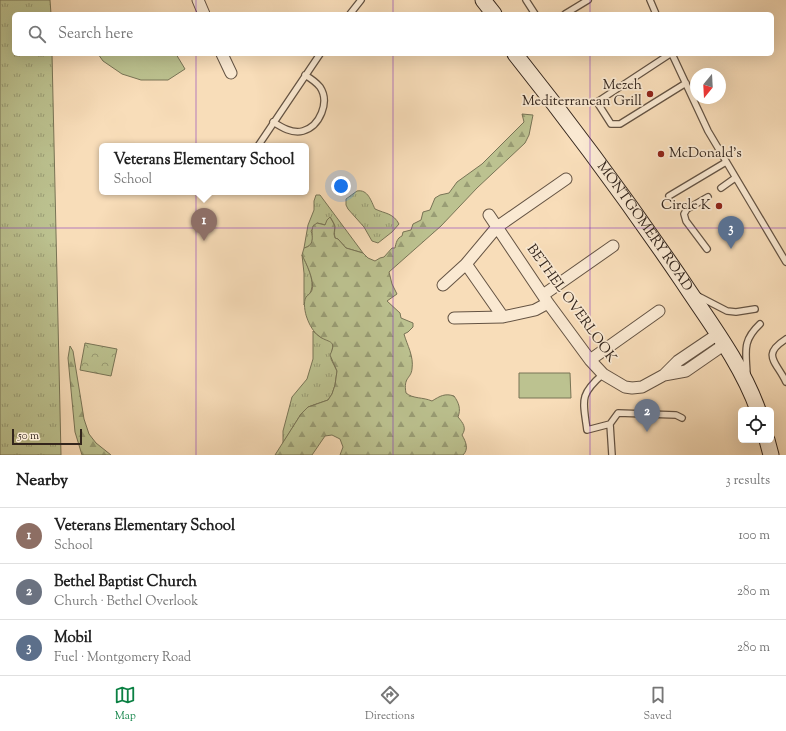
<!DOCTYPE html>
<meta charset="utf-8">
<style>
:root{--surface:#fff;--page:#f2f2f2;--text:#222;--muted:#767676;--line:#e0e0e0;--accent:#0b8043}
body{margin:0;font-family:"Sorts Mill Goudy",serif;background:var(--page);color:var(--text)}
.controls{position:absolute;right:12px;bottom:12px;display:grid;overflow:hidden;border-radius:6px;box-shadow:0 4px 16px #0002}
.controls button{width:36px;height:36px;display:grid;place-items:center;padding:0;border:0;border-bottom:1px solid var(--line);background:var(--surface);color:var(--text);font:20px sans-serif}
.compass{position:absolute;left:690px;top:68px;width:36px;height:36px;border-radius:50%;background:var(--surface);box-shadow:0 4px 16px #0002;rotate:198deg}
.scale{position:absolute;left:12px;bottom:10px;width:70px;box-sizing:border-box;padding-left:4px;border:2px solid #33251c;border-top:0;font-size:11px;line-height:14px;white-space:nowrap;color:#33251c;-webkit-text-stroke:3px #fae9d2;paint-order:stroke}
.you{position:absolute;left:341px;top:186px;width:14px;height:14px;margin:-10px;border:3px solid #fff;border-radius:50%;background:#1a73e8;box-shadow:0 0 0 6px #1a73e833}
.badge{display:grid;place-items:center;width:26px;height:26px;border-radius:50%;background:var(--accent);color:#fff;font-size:13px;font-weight:700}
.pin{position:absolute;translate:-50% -33px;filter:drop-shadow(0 1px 2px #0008)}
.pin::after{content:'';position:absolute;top:21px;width:14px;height:12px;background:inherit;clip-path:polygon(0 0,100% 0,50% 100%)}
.popup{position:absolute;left:99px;top:143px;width:210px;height:52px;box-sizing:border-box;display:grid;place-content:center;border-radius:6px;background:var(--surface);filter:drop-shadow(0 1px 3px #0005);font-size:13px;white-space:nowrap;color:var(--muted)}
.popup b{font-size:15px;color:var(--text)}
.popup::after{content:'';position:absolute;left:50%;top:100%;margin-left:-8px;border:8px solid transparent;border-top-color:var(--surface)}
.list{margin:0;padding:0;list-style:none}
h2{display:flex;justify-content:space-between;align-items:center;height:52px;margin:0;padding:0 16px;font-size:17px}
h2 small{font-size:13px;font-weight:400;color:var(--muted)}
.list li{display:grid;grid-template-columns:26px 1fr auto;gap:12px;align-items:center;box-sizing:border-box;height:56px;padding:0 16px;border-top:1px solid var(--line)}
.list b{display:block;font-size:15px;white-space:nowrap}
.list p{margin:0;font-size:13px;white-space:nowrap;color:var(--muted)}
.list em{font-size:13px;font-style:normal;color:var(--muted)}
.icon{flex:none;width:22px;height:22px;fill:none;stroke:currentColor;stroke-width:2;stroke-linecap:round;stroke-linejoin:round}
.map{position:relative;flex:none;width:786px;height:455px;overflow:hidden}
.search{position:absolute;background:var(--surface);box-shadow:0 4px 16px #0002;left:12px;right:12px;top:12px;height:44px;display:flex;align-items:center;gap:10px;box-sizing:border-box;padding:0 14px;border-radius:6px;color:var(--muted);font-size:15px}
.sheet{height:220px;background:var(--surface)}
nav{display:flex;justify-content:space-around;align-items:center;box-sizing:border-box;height:56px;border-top:1px solid var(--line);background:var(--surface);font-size:11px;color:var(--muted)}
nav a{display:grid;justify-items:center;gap:2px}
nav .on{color:var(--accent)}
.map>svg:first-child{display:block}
.grass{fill:url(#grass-tufts);stroke:#787456}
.forest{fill:url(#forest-firs);stroke:#787456}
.park{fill:url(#park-crowns);stroke:#787456}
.pitch{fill:#bcc290;stroke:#787456}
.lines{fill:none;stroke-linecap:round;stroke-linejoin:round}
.service-casing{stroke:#645343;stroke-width:8}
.minor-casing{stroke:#645343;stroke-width:13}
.secondary-casing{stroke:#33251c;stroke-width:17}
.service{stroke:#fae9d2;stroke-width:5.5}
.minor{stroke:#fae9d2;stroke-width:11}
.secondary{stroke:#fae9d2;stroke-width:15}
.grid{fill:none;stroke:#7b2cbf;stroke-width:1;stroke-opacity:0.55}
.poi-dot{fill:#8f2418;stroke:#fae9d2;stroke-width:1.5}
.labels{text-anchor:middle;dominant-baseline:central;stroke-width:3.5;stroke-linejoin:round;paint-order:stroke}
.poi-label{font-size:14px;fill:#33251c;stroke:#fae9d2;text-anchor:end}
.street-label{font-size:14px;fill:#33251c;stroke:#fae9d2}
</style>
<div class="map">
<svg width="786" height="455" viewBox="0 0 786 455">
<defs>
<pattern id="grass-tufts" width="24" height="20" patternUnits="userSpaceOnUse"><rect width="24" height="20" fill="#bcc290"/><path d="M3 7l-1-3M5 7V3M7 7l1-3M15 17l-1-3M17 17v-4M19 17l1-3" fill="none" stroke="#999d75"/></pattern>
<pattern id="forest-firs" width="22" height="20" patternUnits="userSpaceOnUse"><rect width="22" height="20" fill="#bcc290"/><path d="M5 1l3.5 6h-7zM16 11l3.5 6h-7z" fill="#999d75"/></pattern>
<pattern id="park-crowns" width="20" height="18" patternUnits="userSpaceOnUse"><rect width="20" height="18" fill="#bcc290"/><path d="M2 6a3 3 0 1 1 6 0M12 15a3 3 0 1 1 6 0" fill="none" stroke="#999d75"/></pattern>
</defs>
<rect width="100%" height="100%" fill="#f8ddb9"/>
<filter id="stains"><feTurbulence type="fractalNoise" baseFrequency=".005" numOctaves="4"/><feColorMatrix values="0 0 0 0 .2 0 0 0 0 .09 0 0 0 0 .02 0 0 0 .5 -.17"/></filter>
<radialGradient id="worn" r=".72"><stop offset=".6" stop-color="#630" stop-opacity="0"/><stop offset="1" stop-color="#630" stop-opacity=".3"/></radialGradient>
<!-- grass -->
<path class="grass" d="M0,0H50L51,14H14V54H52L61,455H0Z
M357,191C368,189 371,201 375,209C386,214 393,213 399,224L392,232L378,243L372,241L364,227L348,209L346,205V199Z
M316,195H320L363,253L346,248L338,239L335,238C333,229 338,228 330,217L326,225L317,223L311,231C314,238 313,246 304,248L308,225L314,210V201Z
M302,255C307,264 315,281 311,291C309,296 306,299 304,305V273Z
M313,331L320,337L330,341L333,344L331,359L337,371L335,385L332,394L328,400L308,407L301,414L283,443V431L292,397L307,379L313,359Z"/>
<!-- forest -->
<path class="forest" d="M522,114L533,115L529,135L525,143L477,188L441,226L389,272L392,284L397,294L387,301L400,313L401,318L413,323V327L408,332L404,334C407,345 414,356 412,369C411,379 403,377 406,393C413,399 423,397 432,401C440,396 445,393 454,396C459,403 461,409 458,417C463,423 467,428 462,435C466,442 469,449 463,455H340L343,447L340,439L332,435L325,436L312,455H275L301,414L308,407L328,400L332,394L335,385L337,371L330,355C338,339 327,343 319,336C314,333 309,324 307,318C305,313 303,302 306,297C308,295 311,293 312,290C315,281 306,263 302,255L304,248C317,245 310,234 313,226L317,223L325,225L327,220L330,217L335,226L334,234L335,238L338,239L346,248L363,253L368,258L375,261L380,258L384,257L392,248H395C396,243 397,238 402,236L403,232L411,230L413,224L421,220L423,212L430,210L435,198L440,195L449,193L457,182L482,164L524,122Z
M70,346L73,351L84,419L89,434L96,443L111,455H82L75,432L68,358Z"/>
<!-- park -->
<path class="park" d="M85,343L117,349L111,376L80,370Z"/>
<!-- pitch -->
<path class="pitch" d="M98,54H176L185,69L168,80H141L122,74L103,61Z
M519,373H570L571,398H519Z"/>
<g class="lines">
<!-- service casing -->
<g class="service-casing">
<path id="service" d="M526,0L535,14
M650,0L656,14
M350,14L361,0
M565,14L588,0
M670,54L597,102L611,124H620L686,83
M672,54L708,131L786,262
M273,122C281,127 292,134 303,131C320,126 330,102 320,87C316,82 310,78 305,75
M258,146L320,54
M721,188L735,178
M669,196L726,162
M707,249L686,221L684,214L687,209L708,197
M698,296L727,311L736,312L755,309
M786,339C761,355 776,361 786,382
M603,374C579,395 583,400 587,430L610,424L612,455
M747,374C746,351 742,341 760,324
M610,424L618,413L676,415L682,418"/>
</g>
<!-- minor casing -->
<g class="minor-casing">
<path id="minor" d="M198,0L204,14
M222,54L231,73
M489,215L548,303L590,360L603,374L625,387L632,388L642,387L664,375
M443,285L466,264
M543,295L613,246
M548,303L535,310L503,317L466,264L497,227L566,179
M454,318L503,317
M718,334L678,361L664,375L686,371L725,344
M590,360L659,311"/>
</g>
<!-- secondary casing -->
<g class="secondary-casing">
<g id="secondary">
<path d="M483,0L494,14"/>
<path id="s1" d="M515,54C574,128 630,204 683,282C710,323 741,363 758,410"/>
<path d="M767,440L771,455"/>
</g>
</g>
<!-- service -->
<use href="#service" class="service"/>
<!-- minor -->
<use href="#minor" class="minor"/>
<!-- secondary -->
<use href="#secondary" class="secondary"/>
</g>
<!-- grid -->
<path class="grid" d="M196,0V14M393,0V14M590,0V14M196,54V455M393,54V455M590,54V455M0,228H786"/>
<!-- markers -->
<g class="poi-dot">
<circle cx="650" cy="94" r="4"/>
<circle cx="661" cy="154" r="4"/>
<circle cx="719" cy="206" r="4"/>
</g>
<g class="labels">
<!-- poi labels -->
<g class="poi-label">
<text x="642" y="86">Mezeh<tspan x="642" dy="16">Mediterranean Grill</tspan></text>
<text x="669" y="154" text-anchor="start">McDonald's</text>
<text x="711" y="206">Circle K</text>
</g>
<!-- street labels -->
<g class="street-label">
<text stroke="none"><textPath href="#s1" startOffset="216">MONTGOMERY ROAD</textPath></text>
<text transform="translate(571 304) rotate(54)">BETHEL OVERLOOK</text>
</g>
</g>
<rect width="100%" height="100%" filter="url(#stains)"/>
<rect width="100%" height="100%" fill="url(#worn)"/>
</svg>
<div class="controls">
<button><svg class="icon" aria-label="locate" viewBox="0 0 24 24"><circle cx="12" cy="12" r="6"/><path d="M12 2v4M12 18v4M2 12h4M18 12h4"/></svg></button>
</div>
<svg class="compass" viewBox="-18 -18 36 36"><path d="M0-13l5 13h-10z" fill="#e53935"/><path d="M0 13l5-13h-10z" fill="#767676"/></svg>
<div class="scale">50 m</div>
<div class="you"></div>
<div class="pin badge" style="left:204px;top:241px;background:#8d6e63">1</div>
<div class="popup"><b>Veterans Elementary School</b>School</div>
<div class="pin badge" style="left:647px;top:432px;background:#6b7280">2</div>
<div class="pin badge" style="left:731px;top:249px;background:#5c6f8a">3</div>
<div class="search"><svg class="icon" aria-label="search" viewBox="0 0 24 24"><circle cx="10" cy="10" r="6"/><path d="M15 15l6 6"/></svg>Search here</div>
</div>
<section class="sheet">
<h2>Nearby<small>3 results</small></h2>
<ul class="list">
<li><span class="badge" style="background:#8d6e63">1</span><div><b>Veterans Elementary School</b><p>School</p></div><em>100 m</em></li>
<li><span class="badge" style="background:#6b7280">2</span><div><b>Bethel Baptist Church</b><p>Church · Bethel Overlook</p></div><em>280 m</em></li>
<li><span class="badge" style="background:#5c6f8a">3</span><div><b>Mobil</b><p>Fuel · Montgomery Road</p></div><em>280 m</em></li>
</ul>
</section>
<nav>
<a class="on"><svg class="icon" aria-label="map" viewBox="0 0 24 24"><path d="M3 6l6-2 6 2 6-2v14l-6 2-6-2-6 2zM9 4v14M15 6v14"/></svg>Map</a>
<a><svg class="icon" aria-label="directions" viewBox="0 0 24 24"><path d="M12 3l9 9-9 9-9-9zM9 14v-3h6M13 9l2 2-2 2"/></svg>Directions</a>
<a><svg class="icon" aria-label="saved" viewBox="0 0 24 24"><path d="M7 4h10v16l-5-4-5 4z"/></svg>Saved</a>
</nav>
